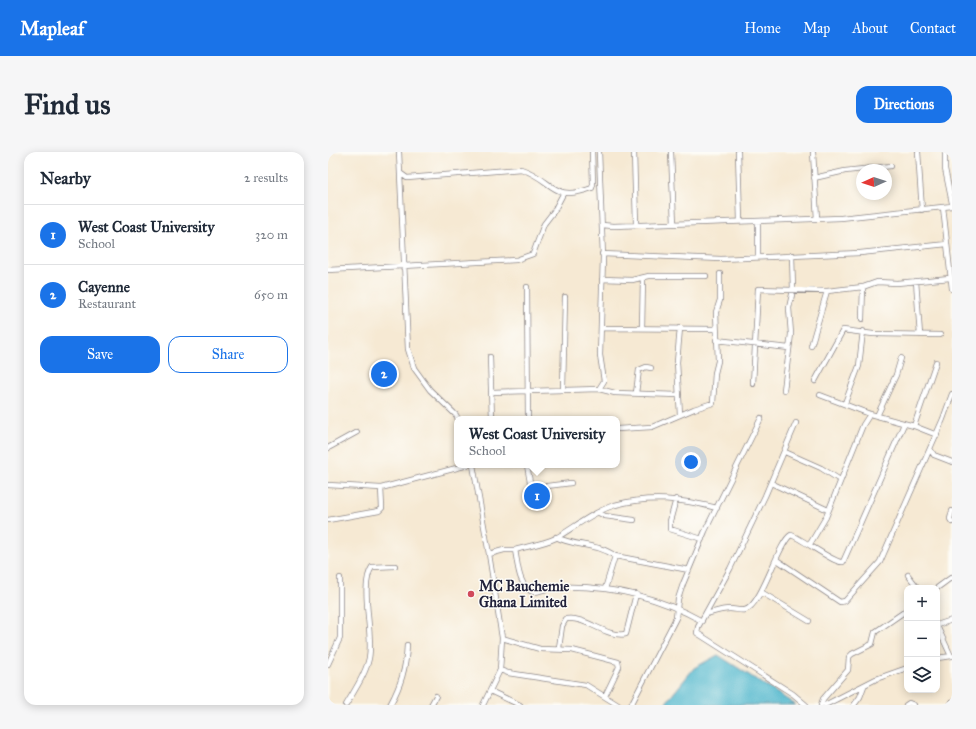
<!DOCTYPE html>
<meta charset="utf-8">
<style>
:root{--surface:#fff;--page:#f6f6f7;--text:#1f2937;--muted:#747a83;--line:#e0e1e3;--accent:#1a73e8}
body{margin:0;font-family:"IM FELL Great Primer",serif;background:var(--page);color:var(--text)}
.controls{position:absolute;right:12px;bottom:12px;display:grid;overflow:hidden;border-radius:8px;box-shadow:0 2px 10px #0003}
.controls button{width:36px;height:36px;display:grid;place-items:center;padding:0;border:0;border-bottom:1px solid var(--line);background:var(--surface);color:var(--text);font:20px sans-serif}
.compass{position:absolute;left:528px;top:12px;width:36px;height:36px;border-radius:50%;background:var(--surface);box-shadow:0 2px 10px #0003;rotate:267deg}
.you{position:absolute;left:363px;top:310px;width:14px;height:14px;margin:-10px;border:3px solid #fff;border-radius:50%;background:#1a73e8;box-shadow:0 0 0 6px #1a73e833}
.badge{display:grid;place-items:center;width:26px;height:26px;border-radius:50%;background:var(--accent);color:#fff;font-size:13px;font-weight:700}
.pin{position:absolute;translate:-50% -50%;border:2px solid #fff;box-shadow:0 1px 4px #0006}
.popup{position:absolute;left:126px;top:264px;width:166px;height:52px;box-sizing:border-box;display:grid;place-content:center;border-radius:8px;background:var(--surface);filter:drop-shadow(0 1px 3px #0005);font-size:13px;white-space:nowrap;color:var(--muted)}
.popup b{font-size:15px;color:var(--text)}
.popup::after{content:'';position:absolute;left:50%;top:100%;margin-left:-8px;border:8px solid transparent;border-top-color:var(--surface)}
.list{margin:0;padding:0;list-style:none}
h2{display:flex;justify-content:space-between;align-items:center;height:52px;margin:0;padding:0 16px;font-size:17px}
h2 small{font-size:13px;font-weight:400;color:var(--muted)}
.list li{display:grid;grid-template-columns:26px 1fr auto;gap:12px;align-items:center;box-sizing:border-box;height:60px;padding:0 16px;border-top:1px solid var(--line)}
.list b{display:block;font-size:15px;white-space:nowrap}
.list p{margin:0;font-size:13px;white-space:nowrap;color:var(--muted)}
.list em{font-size:13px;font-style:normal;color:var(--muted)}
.actions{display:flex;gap:8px;padding:12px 16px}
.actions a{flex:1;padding:9px 0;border:1px solid var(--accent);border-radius:12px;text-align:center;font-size:14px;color:var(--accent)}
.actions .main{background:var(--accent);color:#fff}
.icon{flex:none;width:22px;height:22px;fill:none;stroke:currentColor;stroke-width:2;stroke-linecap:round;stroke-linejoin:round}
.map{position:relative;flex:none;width:624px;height:553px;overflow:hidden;border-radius:12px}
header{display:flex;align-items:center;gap:24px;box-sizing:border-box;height:56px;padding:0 20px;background:var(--accent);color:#fff}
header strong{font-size:19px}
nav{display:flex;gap:22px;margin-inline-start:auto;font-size:14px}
.intro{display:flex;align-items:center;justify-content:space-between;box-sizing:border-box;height:96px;padding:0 24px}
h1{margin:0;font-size:28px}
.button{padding:10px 18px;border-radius:12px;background:var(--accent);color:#fff;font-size:14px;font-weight:700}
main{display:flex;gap:24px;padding:0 24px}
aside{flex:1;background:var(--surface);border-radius:12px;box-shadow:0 2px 10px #0003}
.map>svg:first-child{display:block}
.water{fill:#4eb6cc;stroke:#386c84}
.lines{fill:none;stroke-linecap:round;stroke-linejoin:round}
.minor-casing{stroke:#8c8687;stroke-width:6}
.minor{stroke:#fff;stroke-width:4.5}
.poi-dot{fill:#d1495b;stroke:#fdfcf7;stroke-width:1.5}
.labels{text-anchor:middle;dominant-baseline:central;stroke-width:3;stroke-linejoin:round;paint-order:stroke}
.poi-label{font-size:14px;font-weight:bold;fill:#22223b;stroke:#fdfcf7;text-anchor:start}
</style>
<header>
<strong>Mapleaf</strong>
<nav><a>Home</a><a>Map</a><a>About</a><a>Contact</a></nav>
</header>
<div class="intro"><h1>Find us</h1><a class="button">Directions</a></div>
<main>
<aside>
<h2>Nearby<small>2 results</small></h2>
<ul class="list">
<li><span class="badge">1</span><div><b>West Coast University</b><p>School</p></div><em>320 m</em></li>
<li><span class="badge">2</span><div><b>Cayenne</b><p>Restaurant</p></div><em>650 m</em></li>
</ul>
<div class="actions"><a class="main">Save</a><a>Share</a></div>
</aside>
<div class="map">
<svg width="624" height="553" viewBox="0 0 624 553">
<rect width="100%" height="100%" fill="#fdfcf7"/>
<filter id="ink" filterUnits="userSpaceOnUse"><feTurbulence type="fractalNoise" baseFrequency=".025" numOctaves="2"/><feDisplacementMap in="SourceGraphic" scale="8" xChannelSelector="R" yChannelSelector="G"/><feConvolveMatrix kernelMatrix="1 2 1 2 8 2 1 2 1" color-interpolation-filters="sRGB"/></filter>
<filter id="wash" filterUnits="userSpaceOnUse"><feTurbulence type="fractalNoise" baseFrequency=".012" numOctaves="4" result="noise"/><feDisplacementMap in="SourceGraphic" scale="16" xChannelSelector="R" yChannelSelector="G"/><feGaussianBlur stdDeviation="0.9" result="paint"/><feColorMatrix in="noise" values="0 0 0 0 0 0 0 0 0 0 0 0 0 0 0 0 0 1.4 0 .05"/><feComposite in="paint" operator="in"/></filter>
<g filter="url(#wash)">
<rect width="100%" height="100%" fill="#f6e9d3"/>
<!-- water -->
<path class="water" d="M390,503L468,553H336L366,516Z"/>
</g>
<g filter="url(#ink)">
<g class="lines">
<!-- minor casing -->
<g class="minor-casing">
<path id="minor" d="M71,0L80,197L86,216L102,238L128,263L130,267
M306,0L308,72
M343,0L346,72
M410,0L412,69
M485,0L489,67
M590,0L594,58
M617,0V17L624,51
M72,21L79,26L193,17C227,28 223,51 264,36L265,32L264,0
M486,26L517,19L563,14
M615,55L624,137
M274,73L285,74L513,66L624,54
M274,102L393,107L532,101L619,92
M430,105V69
M0,118L188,108L205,102L216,72L226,59L235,42
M274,127L304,128L321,124H378
M588,129L592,183
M199,135L200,267
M534,167L535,135
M273,176L387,177
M314,176L315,127
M388,188L461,196
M483,194L499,139
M162,205L164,267
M487,229L515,178L545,182L612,183
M425,232L430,137L499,139L535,135L549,130L569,131L622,126
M271,237L276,229L272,203L275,105L271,0
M235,238L237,145
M456,238L463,182L461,156L465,138L464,103
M163,240L271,237L287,241L351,243
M308,241L311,218L318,215L323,216
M492,243L542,262L586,274L609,283
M517,251L531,214L535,179
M352,263L349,210L352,176
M549,264L568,223L573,206
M468,271L437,344L402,417L370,475L369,481L465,542L478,553
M586,274L608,210
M289,277L324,275L366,257L385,251L387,221L390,209L388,160L392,148V122
M0,296L29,280
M602,297L606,303L624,310
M457,300L493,316L512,328
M145,313L161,402L174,486L172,518L155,553
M199,313L203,336L243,331
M443,331L500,358
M0,333L53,336L140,313
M348,347L342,369V377L374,387
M624,359L622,367L624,370
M271,361L277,364L306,368
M0,368L51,359L54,356L53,336
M228,385C247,395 270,391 287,404L361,418
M482,392L498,365L535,273L542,262
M161,402L176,398H187
M449,408L512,450L517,449L552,410L615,267L624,242
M580,423L590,436
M609,436L624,425
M277,437L287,404
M433,440L481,469
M378,462C386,460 394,457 402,457C407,457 413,459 417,458C434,454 450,390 463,383C475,387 507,412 515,410L576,272
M374,469C329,444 280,433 229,435C220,435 213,440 205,440C190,434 190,412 187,398C200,394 215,392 228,386C247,375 265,360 287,353C323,343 353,347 389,356
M609,473L624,468
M609,474L623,504
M174,486L212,497L244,498L290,510L291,515L277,544
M231,496L234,474L238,467C259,464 277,486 298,482L308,442
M609,506L624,504
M0,512L12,486V426
M172,518L180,521L258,533L290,553
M162,539L192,553
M18,553C26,539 38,522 41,506C46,481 31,434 44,415L67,414
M62,553C73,533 78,516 79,493
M103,553L108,544
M303,553L348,466L350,447L355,432L377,379L433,266
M493,553L495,547L520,518L521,505L524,502L544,492L547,480L579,458
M497,553L548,527L579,516
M526,553L532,545L536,534
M578,553L581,551L586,553
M622,553L624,550"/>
</g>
<!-- minor -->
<use href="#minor" class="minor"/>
</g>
</g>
<!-- markers -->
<circle class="poi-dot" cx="143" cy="442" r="4"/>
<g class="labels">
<!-- poi labels -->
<g class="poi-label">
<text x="151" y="434">MC Bauchemie<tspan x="151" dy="16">Ghana Limited</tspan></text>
</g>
</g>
</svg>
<div class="controls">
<button>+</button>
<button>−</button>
<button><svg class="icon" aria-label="layers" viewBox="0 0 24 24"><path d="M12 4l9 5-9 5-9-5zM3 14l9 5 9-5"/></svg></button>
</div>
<svg class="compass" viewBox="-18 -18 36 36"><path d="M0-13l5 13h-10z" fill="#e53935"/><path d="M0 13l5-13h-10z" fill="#747a83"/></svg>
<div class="you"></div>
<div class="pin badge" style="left:209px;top:344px">1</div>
<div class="popup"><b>West Coast University</b>School</div>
<div class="pin badge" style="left:56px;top:222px">2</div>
</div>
</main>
